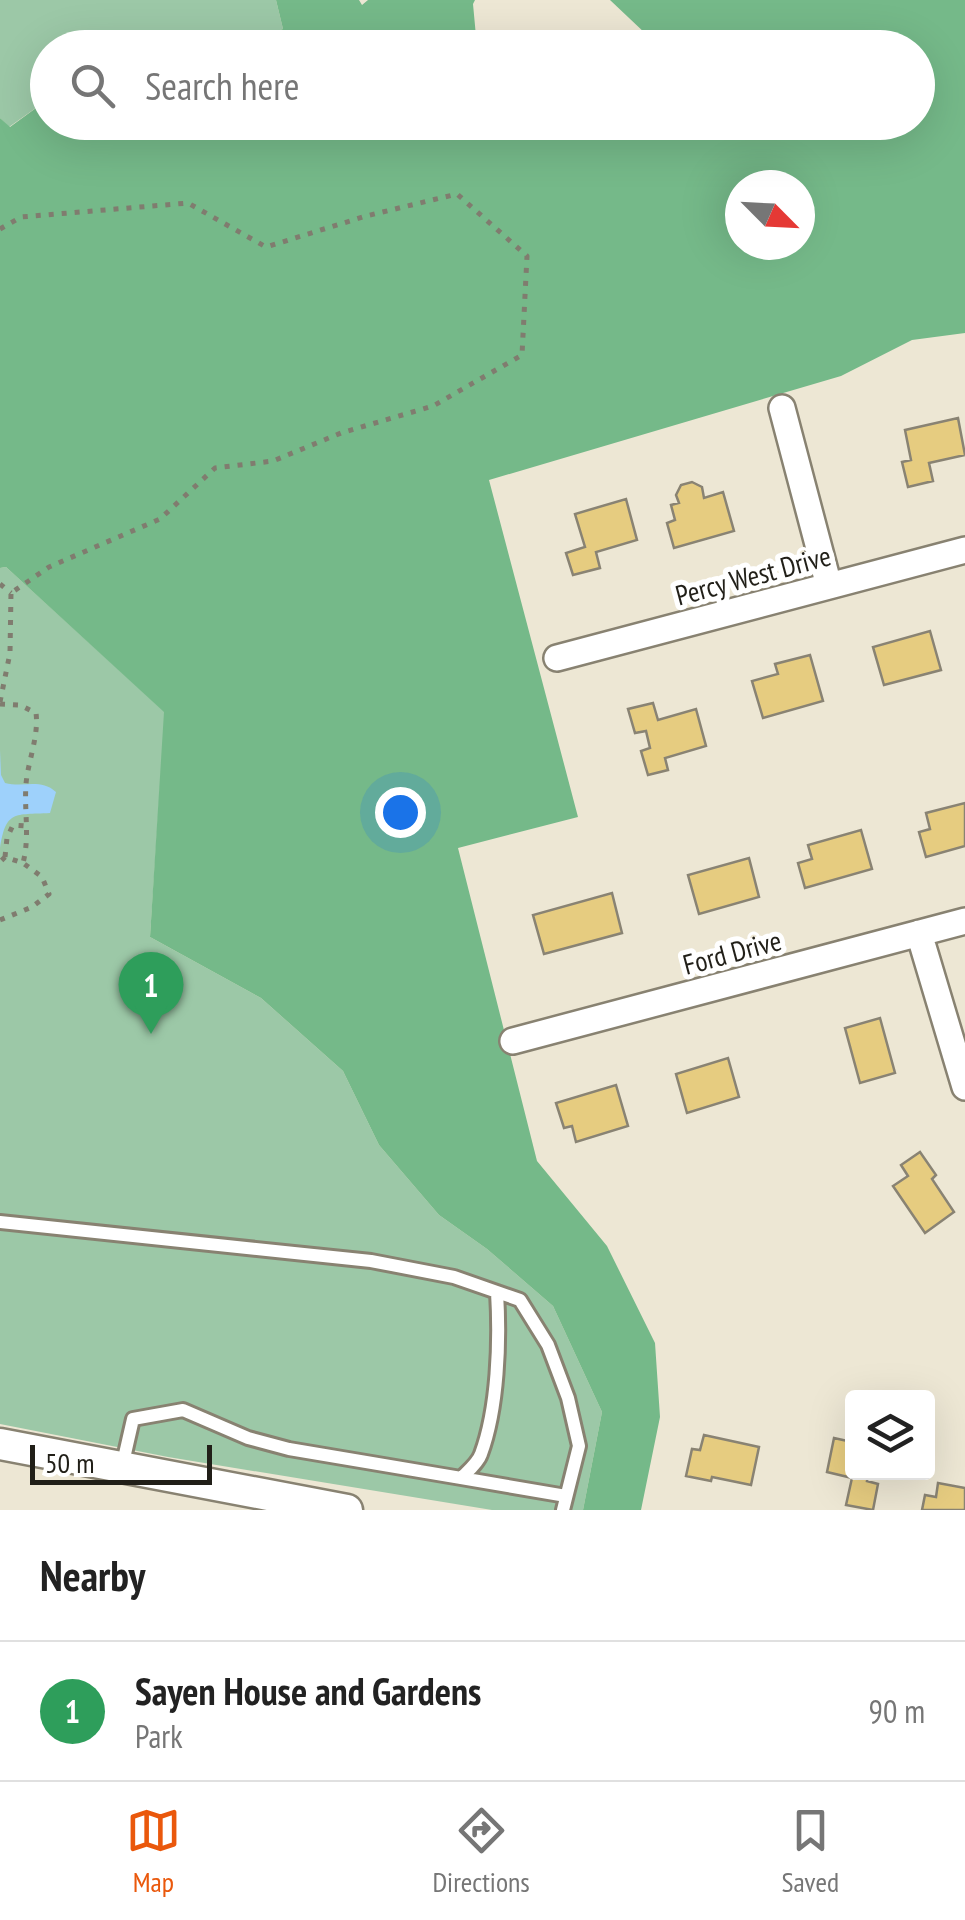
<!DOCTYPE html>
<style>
:root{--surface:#fff;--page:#f2f2f2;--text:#222;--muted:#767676;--line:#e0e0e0;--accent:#ea580c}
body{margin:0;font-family:"PT Sans Narrow",sans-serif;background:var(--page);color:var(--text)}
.controls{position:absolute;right:30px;bottom:30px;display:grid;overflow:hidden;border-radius:10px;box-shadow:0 10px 40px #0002}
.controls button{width:90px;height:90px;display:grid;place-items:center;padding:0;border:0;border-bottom:2px solid var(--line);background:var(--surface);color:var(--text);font:50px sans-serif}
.compass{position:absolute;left:725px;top:170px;width:90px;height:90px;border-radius:50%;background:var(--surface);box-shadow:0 10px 40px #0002;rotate:114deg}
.scale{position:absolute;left:30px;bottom:25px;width:182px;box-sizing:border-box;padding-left:10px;border:5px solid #211f18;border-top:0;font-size:28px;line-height:35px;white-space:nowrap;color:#211f18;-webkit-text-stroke:8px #fff;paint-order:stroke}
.you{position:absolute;left:400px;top:812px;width:35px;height:35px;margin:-25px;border:8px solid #fff;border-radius:50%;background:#1a73e8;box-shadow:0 0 0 15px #1a73e833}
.badge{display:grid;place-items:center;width:65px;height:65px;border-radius:50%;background:var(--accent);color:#fff;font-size:32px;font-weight:700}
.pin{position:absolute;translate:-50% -82px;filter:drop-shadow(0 2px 5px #0008)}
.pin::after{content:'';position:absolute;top:52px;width:35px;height:30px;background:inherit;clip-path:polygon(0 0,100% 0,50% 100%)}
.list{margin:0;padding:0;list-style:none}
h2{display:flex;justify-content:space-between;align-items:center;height:130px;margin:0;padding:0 40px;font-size:42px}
h2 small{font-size:32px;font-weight:400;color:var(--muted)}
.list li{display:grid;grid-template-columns:65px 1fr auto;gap:30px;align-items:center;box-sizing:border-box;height:140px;padding:0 40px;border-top:2px solid var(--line)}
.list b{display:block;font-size:38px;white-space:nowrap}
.list p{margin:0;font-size:32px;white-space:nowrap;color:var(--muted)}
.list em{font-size:32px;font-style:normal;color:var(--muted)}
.icon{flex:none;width:55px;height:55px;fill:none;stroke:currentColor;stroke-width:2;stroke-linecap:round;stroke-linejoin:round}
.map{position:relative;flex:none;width:965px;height:1510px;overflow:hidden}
.search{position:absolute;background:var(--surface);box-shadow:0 10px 40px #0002;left:30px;right:30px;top:30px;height:110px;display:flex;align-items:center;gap:25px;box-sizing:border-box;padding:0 35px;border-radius:55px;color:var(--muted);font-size:38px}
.sheet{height:270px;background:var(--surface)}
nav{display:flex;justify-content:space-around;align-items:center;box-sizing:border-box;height:140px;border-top:2px solid var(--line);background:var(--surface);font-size:28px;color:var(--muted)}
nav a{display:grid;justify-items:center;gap:5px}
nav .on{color:var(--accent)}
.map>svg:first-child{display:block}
.green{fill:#9cc8a7}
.forest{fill:#75b989;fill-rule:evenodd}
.water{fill:#9ed1fb}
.building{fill:#e6cc80;stroke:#898373;stroke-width:2.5}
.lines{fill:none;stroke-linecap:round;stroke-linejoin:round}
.service-casing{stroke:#888271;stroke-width:18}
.minor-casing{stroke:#888271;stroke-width:30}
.tertiary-casing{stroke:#888271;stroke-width:35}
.path{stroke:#807c6f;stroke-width:5;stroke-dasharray:5 8;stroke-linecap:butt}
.service{stroke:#fff;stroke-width:12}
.minor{stroke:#fff;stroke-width:25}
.tertiary{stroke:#fff;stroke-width:30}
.labels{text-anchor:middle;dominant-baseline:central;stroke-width:10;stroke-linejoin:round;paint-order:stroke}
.street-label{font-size:28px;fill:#211f18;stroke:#fff}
</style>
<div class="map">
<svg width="965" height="1510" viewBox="0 0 965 1510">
<rect width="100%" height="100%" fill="#ede7d4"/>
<!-- green -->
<path class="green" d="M0,0H276L283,29L231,47L48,48L47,100L9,127L0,118Z
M6,567L165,712L150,937L261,998L343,1071L379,1145L439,1215L487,1249L553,1306L602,1412L583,1510H492L168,1457L0,1424V568Z"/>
<!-- forest -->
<path class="forest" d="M276,0H359L362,5L368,0H475L473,4L477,47H231L283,29Z
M610,0H965V333L912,340L841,376L489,480L578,817L458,848L537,1161L607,1246L655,1343L660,1417L641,1510H583L602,1412L553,1306L487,1249L439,1215L379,1145L343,1071L261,998L150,937L164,712L6,567L0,568V118L10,127L47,100L48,122H918V48L645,47L647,35ZM740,185H800V245H740Z"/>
<!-- water -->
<path class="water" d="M0,750L1,775L5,783C24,788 40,778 56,792L50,813C14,815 6,810 0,848Z"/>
<!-- building -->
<path class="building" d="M958,418L965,455L929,463L933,481L908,487L902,462L911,460L905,430Z
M692,482L702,487L704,498L723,492L734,531L674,548L667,523L675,520L671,505L679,503L676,495L681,485Z
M626,499L637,540L596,552L600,568L573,575L566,553L585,547L575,514Z
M930,631L941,670L884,685L873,647Z
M810,655L823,701L763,718L752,681L778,674L775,664Z
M653,703L658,720L696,709L706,746L665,758L668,770L648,775L641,751L650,748L646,731L635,733L628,709Z
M965,803V846L926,857L919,832L930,829L926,813Z
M861,830L872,869L805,888L798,863L812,859L808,845Z
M749,858L759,897L699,914L688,875Z
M612,893L622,933L544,954L533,915Z
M880,1018L895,1073L860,1083L845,1028Z
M728,1058L739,1097L687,1113L676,1074Z
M616,1085L628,1126L576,1142L572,1126L564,1128L556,1103Z
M920,1152L936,1175L932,1179L954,1212L925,1233L893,1186L908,1176L901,1165Z
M704,1435L759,1447L751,1485L712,1477L711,1481L686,1476L692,1449L700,1450Z
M834,1438L852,1442V1472H869L867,1481L878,1484L873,1510L846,1505L852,1478L827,1472Z
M938,1483L965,1488V1510H922L925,1495L936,1497Z"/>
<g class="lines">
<!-- service casing -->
<g class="service-casing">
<path id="service" d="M0,1222L371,1261L454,1277L520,1300L548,1345L568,1398L579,1446L563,1510
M497,1292C500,1341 498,1408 481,1454C478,1463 468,1471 461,1478L566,1496
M122,1467L133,1419L183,1410L248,1438L289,1449L461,1478"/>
</g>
<!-- minor casing -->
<g class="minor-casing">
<path id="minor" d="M782,408L829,586
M557,658L965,550
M919,933L965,1087
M513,1041L965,921"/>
</g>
<!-- tertiary casing -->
<g class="tertiary-casing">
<path id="tertiary" d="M0,1444L347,1510"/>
</g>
<!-- path -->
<path class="path" d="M0,229L21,217L188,203L266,247L366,216L457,194L527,256L522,355L433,406L341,433L273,461L215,468L160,519L49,567L11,593
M0,584L11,593
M0,702L10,653L11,593
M0,704L20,705L36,713C39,736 28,761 26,784C24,812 30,836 23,863L5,857L0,862
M5,857L7,838L13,825L26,826
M0,920L32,907L49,894L42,877L23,863"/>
<!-- service -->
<use href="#service" class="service"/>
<!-- minor -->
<use href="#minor" class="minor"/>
<!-- tertiary -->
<use href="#tertiary" class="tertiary"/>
</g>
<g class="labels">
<!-- street labels -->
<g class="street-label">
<text transform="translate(753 575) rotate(-15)">Percy West Drive</text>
<text transform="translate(732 952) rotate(-15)">Ford Drive</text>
</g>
</g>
</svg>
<div class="controls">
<button><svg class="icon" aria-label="layers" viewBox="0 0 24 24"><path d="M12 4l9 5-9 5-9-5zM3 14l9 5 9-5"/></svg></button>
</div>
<svg class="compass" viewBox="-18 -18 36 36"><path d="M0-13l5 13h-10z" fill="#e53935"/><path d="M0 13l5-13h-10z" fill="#767676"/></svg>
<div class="scale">50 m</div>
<div class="you"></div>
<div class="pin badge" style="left:151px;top:1034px;background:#2e9e5b">1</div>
<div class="search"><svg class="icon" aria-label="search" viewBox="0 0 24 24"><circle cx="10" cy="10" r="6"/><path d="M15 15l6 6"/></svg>Search here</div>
</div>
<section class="sheet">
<h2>Nearby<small></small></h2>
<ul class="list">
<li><span class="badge" style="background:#2e9e5b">1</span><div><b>Sayen House and Gardens</b><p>Park</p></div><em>90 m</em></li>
</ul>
</section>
<nav>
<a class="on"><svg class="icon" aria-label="map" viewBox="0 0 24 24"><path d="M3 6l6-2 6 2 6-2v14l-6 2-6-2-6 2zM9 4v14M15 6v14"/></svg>Map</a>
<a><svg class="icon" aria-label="directions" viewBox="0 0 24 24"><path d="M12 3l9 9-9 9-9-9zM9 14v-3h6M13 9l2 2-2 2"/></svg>Directions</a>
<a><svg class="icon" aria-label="saved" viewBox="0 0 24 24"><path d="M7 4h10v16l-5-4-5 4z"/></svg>Saved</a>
</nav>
